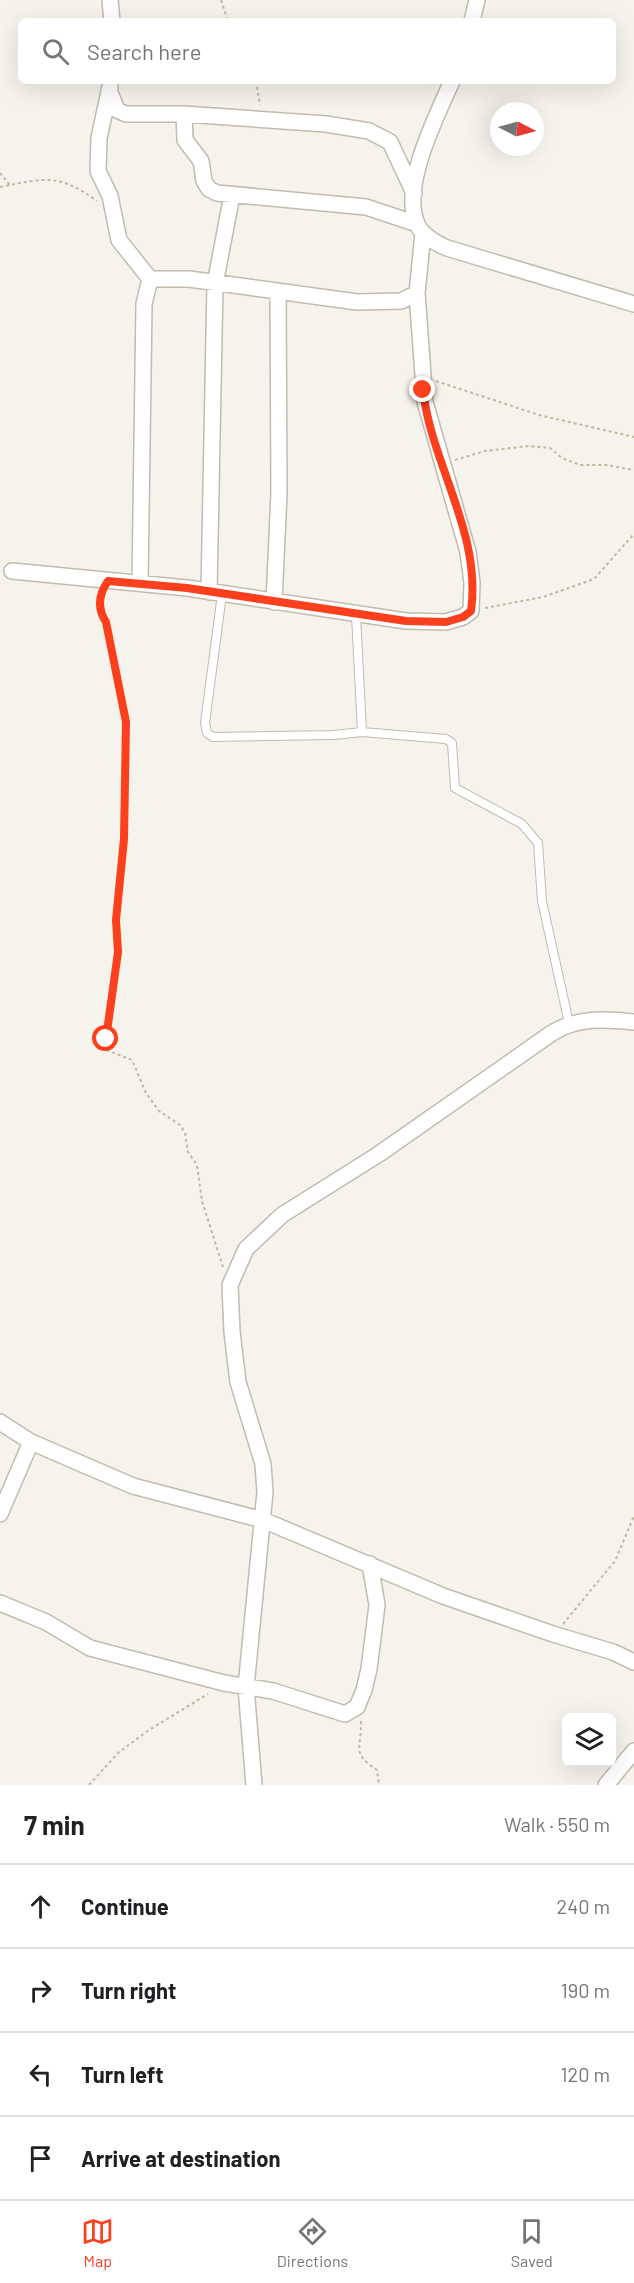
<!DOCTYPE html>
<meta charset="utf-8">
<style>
:root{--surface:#fff;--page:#f2f2f2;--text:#202124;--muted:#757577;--line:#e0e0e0;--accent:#fc3f1d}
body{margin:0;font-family:Barlow,sans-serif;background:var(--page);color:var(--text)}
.controls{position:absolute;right:18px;bottom:18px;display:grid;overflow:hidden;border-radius:9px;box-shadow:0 6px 24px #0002}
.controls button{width:54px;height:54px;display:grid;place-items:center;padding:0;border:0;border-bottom:2px solid var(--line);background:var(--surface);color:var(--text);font:30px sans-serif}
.compass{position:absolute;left:490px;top:102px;width:54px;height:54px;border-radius:50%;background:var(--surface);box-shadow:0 6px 24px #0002;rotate:96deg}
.stop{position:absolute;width:18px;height:18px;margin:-14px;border:4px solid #fc3f1d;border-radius:50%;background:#fff}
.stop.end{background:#fc3f1d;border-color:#fff;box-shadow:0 2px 6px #0008}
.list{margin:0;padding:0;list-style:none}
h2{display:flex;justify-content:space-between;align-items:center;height:78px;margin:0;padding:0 24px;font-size:26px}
h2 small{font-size:20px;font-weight:400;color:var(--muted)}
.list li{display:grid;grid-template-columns:39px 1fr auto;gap:18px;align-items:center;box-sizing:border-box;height:84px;padding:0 24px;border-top:2px solid var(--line)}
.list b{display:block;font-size:22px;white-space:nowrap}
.list em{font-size:20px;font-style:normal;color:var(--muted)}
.icon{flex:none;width:33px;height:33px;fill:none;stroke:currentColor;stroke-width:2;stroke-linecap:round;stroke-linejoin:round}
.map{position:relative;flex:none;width:634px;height:1785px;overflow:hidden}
.search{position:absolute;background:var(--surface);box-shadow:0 6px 24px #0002;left:18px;right:18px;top:18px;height:66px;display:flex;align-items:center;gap:15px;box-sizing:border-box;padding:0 21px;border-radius:9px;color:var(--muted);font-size:22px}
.sheet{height:414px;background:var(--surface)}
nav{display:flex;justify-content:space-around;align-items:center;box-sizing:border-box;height:84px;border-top:2px solid var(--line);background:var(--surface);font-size:16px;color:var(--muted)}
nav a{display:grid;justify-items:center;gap:3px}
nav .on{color:var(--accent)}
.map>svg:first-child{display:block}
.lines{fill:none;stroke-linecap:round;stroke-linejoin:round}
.service-casing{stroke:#c2bbae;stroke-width:10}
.minor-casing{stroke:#c2bbae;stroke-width:18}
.path{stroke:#c4b79f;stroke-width:2;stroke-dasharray:3 3;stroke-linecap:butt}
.service{stroke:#fff;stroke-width:8}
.minor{stroke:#fff;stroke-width:15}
.route{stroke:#fc3f1d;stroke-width:8}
</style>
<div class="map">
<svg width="634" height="1785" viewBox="0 0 634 1785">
<rect width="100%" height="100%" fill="#f6f3ec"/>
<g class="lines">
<!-- service casing -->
<g class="service-casing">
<path id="service" d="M222,594L205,723L207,733L213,737L334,735L362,732
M356,615L362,732L446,739L452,743L455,788L522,824L538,843L542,901L569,1023"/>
</g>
<!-- minor casing -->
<g class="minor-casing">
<path id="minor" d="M110,0L112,21
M472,21L477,0
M452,81C437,115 399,189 418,226C424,237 436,243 447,248L634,304
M110,87L99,138L98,171L110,196L119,240L150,279
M109,90L117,110L126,114H184L326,124L369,131L390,142L414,193
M184,114L185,140L201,161L204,181L209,189L217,193L366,207L417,224
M12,571L187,588L406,621L446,622L463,617L471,611L472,583L468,552L425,402L417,293L423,233
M140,583L144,304L150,279H189L357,302L401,301L417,293
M209,592L215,284L232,195
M274,602L279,493L278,292
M0,1422L31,1442L133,1486L263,1520L443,1596L553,1634L613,1652L634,1662
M0,1514L31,1442
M0,1603L46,1622L90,1648L224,1683L273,1691L345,1714L357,1707L364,1690L369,1669L377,1605L370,1564
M254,1785L246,1687L265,1492L263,1464L238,1382L232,1332L230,1285L246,1249L282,1215L379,1154L552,1033C578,1017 604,1019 634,1022
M606,1785L634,1751"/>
</g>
<!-- path -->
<path class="path" d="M221,0L228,21
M256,81L260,105
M424,81L434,84
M0,173L10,185
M0,187C45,178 58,173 97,201
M436,381L539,415L634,437
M455,460L485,451L529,446L550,448L562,458L580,465H606L634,470
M101,594L99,609L106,622L126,722L124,839L115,920L119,952L106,1050L132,1060L146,1093L159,1111L180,1125L185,1133L188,1152L197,1165L202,1201L223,1267
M485,608L543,597L594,579L634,534
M563,1624L615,1561L634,1516
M361,1721C362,1749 350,1752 377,1770L379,1785
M89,1785L118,1753L149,1730L208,1694"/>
<!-- service -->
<use href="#service" class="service"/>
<!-- minor -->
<use href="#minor" class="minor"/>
</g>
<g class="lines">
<!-- route -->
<path class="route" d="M106,1039L118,952L116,920L124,839L126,722L106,622C97,608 98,595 108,581L187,588L406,621L446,622L463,617L471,611C482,533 431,464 423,390"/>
</g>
</svg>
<div class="controls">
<button><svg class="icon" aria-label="layers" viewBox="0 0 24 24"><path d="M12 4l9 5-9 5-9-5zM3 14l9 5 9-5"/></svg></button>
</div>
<svg class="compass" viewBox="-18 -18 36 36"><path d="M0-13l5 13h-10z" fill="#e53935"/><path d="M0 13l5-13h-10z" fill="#757577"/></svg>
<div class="stop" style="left:106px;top:1039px"></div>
<div class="stop end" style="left:423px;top:390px"></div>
<div class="search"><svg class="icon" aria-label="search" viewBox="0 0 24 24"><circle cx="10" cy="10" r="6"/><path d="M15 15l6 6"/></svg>Search here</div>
</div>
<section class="sheet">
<h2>7 min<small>Walk · 550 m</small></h2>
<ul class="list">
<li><svg class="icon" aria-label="ahead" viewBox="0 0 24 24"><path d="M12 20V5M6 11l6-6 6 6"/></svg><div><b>Continue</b></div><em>240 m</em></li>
<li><svg class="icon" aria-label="right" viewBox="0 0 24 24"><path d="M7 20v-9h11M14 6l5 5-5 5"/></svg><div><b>Turn right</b></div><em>190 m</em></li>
<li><svg class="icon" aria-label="left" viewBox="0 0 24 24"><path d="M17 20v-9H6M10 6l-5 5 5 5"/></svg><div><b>Turn left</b></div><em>120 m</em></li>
<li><svg class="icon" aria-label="arrive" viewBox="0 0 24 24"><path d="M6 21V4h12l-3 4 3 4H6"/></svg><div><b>Arrive at destination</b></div></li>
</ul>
</section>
<nav>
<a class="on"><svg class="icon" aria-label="map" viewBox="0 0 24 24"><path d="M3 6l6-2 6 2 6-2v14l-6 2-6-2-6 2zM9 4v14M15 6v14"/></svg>Map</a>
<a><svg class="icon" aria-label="directions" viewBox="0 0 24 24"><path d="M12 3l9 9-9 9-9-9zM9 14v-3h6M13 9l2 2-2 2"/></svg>Directions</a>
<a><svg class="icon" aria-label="saved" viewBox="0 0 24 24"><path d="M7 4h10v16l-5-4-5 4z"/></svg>Saved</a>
</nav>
